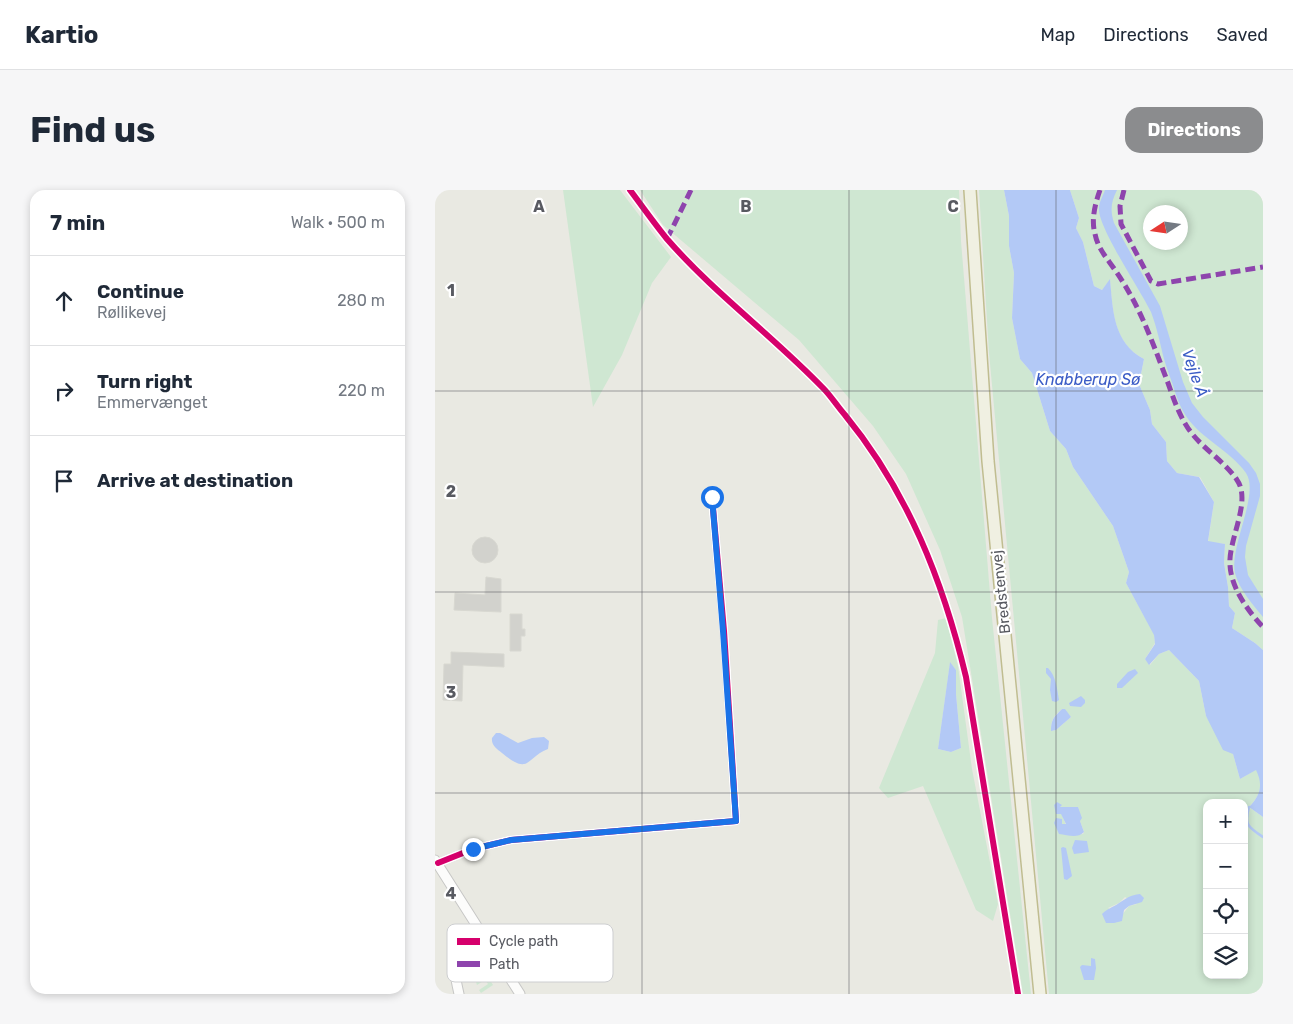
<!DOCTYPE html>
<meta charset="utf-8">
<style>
:root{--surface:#fff;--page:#f6f6f7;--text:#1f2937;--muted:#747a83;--line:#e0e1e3;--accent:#8b8c8e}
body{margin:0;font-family:Rubik,sans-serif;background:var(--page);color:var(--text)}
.controls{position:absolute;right:15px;bottom:15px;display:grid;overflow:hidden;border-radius:10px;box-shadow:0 2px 8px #0003}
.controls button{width:45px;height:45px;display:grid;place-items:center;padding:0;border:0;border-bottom:1px solid var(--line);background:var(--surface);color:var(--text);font:25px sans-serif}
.compass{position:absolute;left:708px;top:15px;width:45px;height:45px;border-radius:50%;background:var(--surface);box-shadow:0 2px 8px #0003;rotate:258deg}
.stop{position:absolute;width:15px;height:15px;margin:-11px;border:4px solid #1a73e8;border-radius:50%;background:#fff}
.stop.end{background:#1a73e8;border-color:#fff;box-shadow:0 1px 5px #0008}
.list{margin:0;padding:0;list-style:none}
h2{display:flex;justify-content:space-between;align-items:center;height:65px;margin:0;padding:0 20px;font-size:21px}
h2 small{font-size:16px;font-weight:400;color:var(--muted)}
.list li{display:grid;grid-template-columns:32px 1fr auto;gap:15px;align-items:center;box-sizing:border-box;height:90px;padding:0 20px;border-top:1px solid var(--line)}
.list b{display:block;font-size:19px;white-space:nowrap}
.list p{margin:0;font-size:16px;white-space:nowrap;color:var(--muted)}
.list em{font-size:16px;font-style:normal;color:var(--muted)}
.icon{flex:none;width:28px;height:28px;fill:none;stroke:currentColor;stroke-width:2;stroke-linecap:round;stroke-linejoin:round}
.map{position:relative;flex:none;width:828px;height:804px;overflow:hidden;border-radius:15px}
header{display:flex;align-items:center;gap:30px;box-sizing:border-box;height:70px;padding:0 25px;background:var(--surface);border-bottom:1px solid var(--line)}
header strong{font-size:24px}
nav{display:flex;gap:28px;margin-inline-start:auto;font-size:18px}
.intro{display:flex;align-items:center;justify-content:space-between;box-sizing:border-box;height:120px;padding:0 30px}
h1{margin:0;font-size:35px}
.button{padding:12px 22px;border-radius:15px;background:var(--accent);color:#fff;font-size:18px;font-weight:700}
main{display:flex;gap:30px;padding:0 30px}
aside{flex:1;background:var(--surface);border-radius:15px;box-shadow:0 2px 8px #0003}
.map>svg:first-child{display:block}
.green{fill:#cfe7d2;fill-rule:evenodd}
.water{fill:#b3c9f6}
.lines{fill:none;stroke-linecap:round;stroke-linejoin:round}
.stream{stroke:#b3c9f6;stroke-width:2.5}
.building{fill:#d2d2cd;stroke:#d8d8d1}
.minor-casing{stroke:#c6c6c5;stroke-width:9}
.tertiary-casing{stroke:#c6c6c5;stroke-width:11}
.trunk-casing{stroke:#c0bd90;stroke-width:14}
.minor{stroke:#fcfcfb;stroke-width:7}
.tertiary{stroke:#fcfcfb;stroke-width:9}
.trunk{stroke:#f0f0e2;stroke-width:11}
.quiet{stroke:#8e44ad;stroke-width:5;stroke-dasharray:10 5;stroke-linecap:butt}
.cycleway-casing{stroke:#fff;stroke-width:9}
.cycleway{stroke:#d6006c;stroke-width:6}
.route{stroke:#1a73e8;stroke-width:6}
.grid{fill:none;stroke:#585a61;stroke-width:1;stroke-opacity:0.55}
.labels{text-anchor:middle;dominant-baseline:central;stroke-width:4.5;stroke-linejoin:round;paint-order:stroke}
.street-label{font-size:15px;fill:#585a61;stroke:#fff}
.water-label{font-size:16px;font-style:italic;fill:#3b5cc6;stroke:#fff}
.key{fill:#fff;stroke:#cdced0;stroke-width:1}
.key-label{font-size:14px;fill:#585a61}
.grid-label{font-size:16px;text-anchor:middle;font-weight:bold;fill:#585a61;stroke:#fff;stroke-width:4.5;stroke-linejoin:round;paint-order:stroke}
</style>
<header>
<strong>Kartio</strong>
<nav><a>Map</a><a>Directions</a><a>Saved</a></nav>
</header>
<div class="intro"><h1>Find us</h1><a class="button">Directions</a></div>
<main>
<aside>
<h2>7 min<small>Walk · 500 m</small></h2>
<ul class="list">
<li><svg class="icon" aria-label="ahead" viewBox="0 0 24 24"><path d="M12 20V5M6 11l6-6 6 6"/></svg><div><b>Continue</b><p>Røllikevej</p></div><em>280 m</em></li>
<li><svg class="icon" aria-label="right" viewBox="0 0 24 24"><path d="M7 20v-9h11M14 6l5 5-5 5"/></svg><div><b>Turn right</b><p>Emmervænget</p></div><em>220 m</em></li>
<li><svg class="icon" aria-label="arrive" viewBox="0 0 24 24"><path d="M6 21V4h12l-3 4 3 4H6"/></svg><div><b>Arrive at destination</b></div></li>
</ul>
</aside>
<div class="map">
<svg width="828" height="804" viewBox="0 0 828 804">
<rect width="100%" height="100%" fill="#e9e9e2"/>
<!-- green -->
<path class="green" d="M128,0H185L236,67L217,93L187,165L158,217Z
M205,0H524L526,51L557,428L596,804H588L527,427L505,360L471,284L438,236L364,150L228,35Z
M544,0H569L574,26V56L579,83L577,128L585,169L597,183L615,241L631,259L638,277L678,336L694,382L691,393L719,444L720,453L710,469L715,475L724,464L734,460L764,491L771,526L798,564L805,589L822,579C828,595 826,605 814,617L828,627V804H614L554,163ZM627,519L636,527L621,540L616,541C616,529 619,526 627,519ZM622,612L624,618L643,617L645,631L649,642L648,644L630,645L624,628L627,634L631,635ZM772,613H809V785H772ZM690,707L702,714L694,716L687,725L673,718L684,713Z
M635,0H828V460L820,453L797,438L800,423L794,416L793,397L789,373L790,354L773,352L779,312L765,287L742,283L732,271L731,252L717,234L715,220L704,194L709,169C678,153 678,121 675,90L667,100L659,96L648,52L641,38L644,28ZM716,22H746V52H716Z
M511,428L523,476L537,579L563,714L558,731L541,720L488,596L453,608L444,598L500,463L503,430ZM515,473L521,480V504L526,558L516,562L503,559Z
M47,777L58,795L46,803L44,800L53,794L50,790L42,795L41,792L48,787L45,782L36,787L35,784Z"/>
<!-- water -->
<path class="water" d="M569,0H635L644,28L641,38L648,52L659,96L667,100L675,89C678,120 678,153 709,169L704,194L715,220L717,234L731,252L732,271L742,283L764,287L779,312L773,351L790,354L789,373L793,397L794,416L800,423L797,438L820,453L828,460V627L814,617C826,605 828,594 821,580L805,589L798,564L788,560L771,526L764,491L734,460L724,464L714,475L710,469L720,454L719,445L691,393L694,382L678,336L638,277L631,259L615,241L597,183L585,169L577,128L579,83L574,56V26Z
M670,0H682C676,12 675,20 679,33L725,116L748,192L757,213L768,227L814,273L821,283L825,294V306L811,356L810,367L813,385L828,409V427C818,415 804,399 800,383C794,357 825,304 811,283C795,260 766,249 751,226C746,219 743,210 740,202C737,191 732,180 729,169C725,153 722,138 716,122C706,101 662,36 664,18C664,12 668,6 670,0Z
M515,472L521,480V504L526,558L516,562L503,559Z
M611,478H613C621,486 622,499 624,510L621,512L617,511L615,500L616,489L611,483Z
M700,479L703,483L687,498H682V494L693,482Z
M646,506L650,510V513L646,517L635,516L634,513Z
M627,519H630L636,527L621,540L616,541C616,529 619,527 627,519Z
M61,543H65L83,553L97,548L109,547L114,551L113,559C90,568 95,586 67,563C62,559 56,555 57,548Z
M622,612L627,615L625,617H643L647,628L645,631L649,642C642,649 633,645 624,644L619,633L621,628L627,629V634H631L626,624H621L619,615Z
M640,650L652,651L654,662L639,664L637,658Z
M628,657L631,658L637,686L632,690L629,689L626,658Z
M705,704L709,708L707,712L694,716L689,720L687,731L679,733H671L667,724C673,718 677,718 684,713C692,708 695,705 705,704Z
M656,768L660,769L661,778L659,790H649L645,777L647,775L656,776Z"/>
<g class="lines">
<!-- stream -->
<path class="stream" d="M814,617C809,635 813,637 828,647"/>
</g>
<!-- building -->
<path class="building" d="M37 360a13 13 0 1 1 26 0a13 13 0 1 1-26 0Z
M51,387L66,389V422L19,420L20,403L50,405Z
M75,424H87V439H90V446H86V461H75Z
M16,462L69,464V477L28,475L27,511L8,510L9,474H16Z"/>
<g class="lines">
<!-- minor casing -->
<g class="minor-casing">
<path id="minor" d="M3,673L38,659L76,650L301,631L289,441L277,307"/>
</g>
<!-- tertiary casing -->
<g class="tertiary-casing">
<path id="tertiary" d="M0,670L85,804
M24,804C16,768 16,765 48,744"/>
</g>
<!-- trunk casing -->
<g class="trunk-casing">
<path id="trunk" d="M535,0L553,271L605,804"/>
</g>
<!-- minor -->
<use href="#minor" class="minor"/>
<!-- tertiary -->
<use href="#tertiary" class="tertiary"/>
<!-- trunk -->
<use href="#trunk" class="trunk"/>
<!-- quiet -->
<path class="quiet" d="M665,0C660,14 656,30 660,44C663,59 672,68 680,80C691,96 700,112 708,130C717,150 725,172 733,193C738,207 743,222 751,235C764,257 788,269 802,290C817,311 793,350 795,375C796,398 813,421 828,437
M689,0L685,16L686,34L716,91L723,94L828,77
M232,49L256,0"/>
<!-- cycleway casing -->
<g class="cycleway-casing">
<path id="cycleway" d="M195,0C207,16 219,33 232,49C279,103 338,146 388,198C396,206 402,216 410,225C473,302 508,391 531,487L583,804
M3,673L38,659L76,650L301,631L289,441L277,307"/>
</g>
<!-- cycleway -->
<use href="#cycleway" class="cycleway"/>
</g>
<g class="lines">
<!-- route -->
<path class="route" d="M38,659L76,650L301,631L288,441L277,307"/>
</g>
<!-- grid -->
<path class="grid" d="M207,0V804M414,0V804M621,0V804M0,201H828M0,402H828M0,603H828"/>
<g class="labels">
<!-- street labels -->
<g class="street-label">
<text transform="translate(566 402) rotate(-96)">Bredstenvej</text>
</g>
<!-- water labels -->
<g class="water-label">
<text transform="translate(760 183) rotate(71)">Vejle Å</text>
<text x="653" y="189">Knabberup Sø</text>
</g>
</g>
<!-- legend -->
<rect x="12" y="734" width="166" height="58" rx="8" class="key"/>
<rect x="22" y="748" width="23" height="7" fill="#d6006c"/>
<rect x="22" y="771" width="23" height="6" fill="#8e44ad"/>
<g class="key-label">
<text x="54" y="756">Cycle path</text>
<text x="54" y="779">Path</text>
</g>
<g class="grid-label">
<text x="104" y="22">A</text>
<text x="311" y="22">B</text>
<text x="518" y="22">C</text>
<text x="16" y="106">1</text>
<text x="16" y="307">2</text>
<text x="16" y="508">3</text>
<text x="16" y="709">4</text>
</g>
</svg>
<div class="controls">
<button>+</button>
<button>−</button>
<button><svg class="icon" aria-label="locate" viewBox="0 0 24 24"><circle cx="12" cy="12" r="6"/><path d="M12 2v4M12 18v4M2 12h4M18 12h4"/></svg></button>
<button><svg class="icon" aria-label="layers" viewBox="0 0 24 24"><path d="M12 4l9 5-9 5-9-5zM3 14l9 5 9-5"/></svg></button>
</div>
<svg class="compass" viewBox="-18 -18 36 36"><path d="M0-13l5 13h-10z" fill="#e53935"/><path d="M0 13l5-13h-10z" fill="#747a83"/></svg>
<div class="stop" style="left:277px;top:307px"></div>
<div class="stop end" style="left:38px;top:659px"></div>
</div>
</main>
